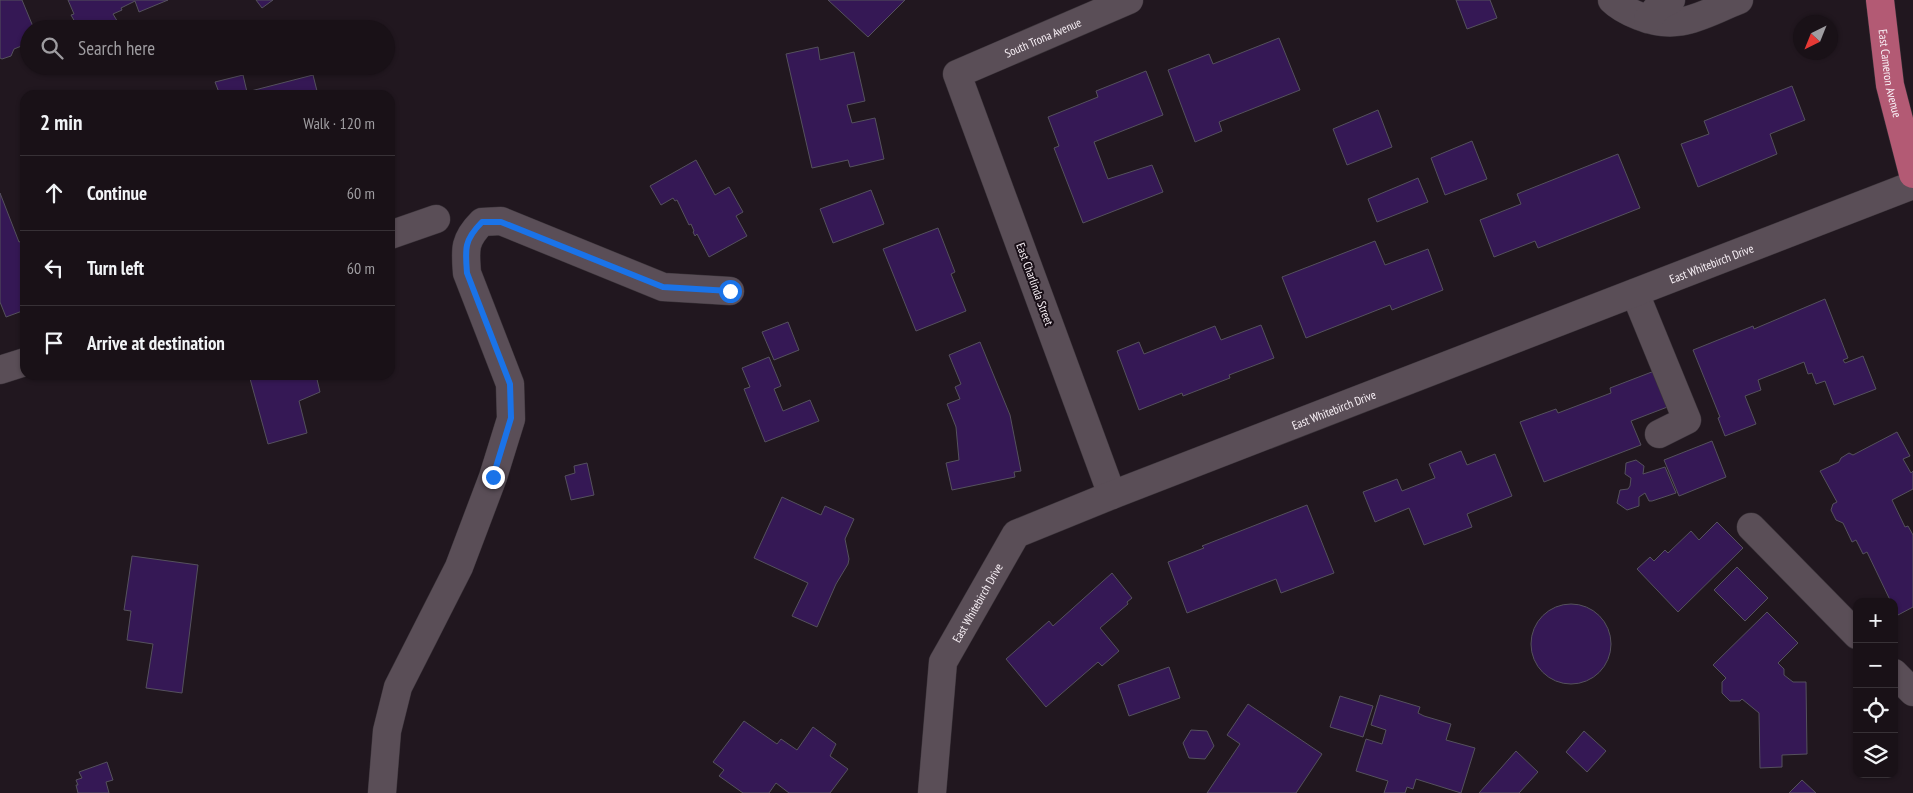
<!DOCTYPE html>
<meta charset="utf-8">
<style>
:root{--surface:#191117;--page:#261f24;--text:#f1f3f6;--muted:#9f9da1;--line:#373136}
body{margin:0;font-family:"PT Sans Narrow",sans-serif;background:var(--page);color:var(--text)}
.controls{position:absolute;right:15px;bottom:15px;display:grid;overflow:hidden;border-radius:10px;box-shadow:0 1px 4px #0004}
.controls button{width:45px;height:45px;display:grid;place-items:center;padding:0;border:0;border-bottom:1px solid var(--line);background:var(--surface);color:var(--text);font:25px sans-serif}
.compass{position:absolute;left:1793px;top:15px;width:45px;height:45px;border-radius:50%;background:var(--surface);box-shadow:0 1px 4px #0004;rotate:223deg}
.stop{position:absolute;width:15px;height:15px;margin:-11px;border:4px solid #1a73e8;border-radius:50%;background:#fff}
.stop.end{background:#1a73e8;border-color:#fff;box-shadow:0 1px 5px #0008}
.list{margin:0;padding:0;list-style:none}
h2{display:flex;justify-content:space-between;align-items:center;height:65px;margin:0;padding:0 20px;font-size:21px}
h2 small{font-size:16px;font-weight:400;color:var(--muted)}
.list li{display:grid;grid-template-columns:32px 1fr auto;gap:15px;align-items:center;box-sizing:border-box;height:75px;padding:0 20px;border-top:1px solid var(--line)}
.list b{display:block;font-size:19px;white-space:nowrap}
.list em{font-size:16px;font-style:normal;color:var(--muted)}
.icon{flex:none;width:28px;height:28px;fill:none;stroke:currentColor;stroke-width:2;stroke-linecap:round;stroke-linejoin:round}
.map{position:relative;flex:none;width:1913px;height:793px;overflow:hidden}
.search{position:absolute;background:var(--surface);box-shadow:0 1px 4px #0004;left:20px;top:20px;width:375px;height:55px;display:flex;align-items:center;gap:12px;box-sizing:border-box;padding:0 18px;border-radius:28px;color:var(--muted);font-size:19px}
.panel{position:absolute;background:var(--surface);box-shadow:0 1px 4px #0004;left:20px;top:90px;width:375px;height:290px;border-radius:15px}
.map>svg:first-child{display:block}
.building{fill:#351855;stroke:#55515d}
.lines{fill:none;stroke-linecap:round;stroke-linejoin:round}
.minor-casing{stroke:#3a3339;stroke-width:29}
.major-casing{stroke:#3a3339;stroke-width:29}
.minor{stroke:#5a4e57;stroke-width:28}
.major{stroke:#b35a74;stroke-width:28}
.route{stroke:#1a73e8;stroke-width:6}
.labels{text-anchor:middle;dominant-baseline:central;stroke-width:4;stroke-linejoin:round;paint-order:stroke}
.street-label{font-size:12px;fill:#f9f1f7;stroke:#180e16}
</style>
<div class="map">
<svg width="1913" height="793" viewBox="0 0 1913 793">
<rect width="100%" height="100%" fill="#21171f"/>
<!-- building -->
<path class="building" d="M0,0H22L34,29H29V43L14,49L11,56L2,59L0,58Z
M68,0H168L139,12L135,1L121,8L122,10L113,14L122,29H79L71,15L74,14Z
M256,0H273L262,8Z
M828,0H905L868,37Z
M1456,0H1490L1497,18L1467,29Z
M1279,38L1300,90L1219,122L1222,131L1195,142L1168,70L1209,54L1213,64Z
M818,47L820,60L854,52L865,101L847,105L852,123L875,118L884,159L850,167L848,160L812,168L786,54Z
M1146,71L1163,115L1094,142L1108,179L1152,165L1163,192L1083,223L1054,148L1059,146L1048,117L1098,97L1096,91Z
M243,75L247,92L313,75L318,95H220L215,82Z
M1792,86L1805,120L1770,134L1777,154L1698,187L1681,144L1709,134L1704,121Z
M1378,110L1392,147L1347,165L1333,129Z
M1472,141L1487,179L1445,195L1431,158Z
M1618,154L1640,208L1538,248L1535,241L1494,257L1480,220L1521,204L1517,194Z
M696,160L715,195L729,187L743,212L736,216L747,236L709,257L697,234L695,236L693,232L694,231L691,224L689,225L677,200L675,201L673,198L661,205L650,186Z
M1418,178L1428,202L1377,222L1368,199Z
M871,190L884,224L833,243L820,209Z
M0,193L19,242L25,240V310L6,317L0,302Z
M938,228L955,272L951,274L966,311L916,331L883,249Z
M1375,241L1385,265L1428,249L1443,290L1392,310L1390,305L1306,338L1282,277Z
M1825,299L1848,358L1843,360L1845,363L1863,356L1876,389L1834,405L1825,381L1816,384L1812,373L1808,374L1804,362L1758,380L1761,390L1745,396L1756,424L1725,436L1718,418L1720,417L1693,350L1753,326L1754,329Z
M788,322L799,350L774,360L762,332Z
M1261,325L1274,358L1229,375L1230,378L1183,396L1182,393L1139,410L1117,351L1139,342L1144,354L1215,326L1221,340Z
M980,342L1010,415L1021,471L1014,472L1015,477L952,490L946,463L959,460L956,427L947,404L960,399L955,387L961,384L949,355Z
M769,357L781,386L774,389L783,411L810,400L819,421L765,442L744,389L750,387L742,368Z
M1657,370L1670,406L1631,421L1641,445L1544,482L1520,422L1556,409L1558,413L1611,393L1610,388Z
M249,375H316L320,392L299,401L307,433L268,444Z
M1897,432L1910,456L1903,459L1911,473L1913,471V489L1892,500L1905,527L1908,526L1913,535V607L1898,615L1894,602H1891L1867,552L1863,554L1856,540L1852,542L1843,523L1836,520L1831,510L1833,504L1837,502L1820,471L1839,462L1841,458L1849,453L1853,455Z
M1712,441L1726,477L1679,496L1664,460Z
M1461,451L1467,465L1495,454L1512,496L1467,514L1472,527L1424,545L1409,508L1375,522L1363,492L1397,479L1402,491L1435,478L1429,464Z
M1636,460L1644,466L1643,474L1665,467L1676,493L1652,501H1649L1645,493L1639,497V506L1627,510L1617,503L1620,490L1628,489L1630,486L1631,478L1625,474L1626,463Z
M587,463L594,495L571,500L565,476L575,473L574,466Z
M782,497L821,515L825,506L854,519L845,539L849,559L848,564L836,584L817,627L792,616L808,583L754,558Z
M1307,505L1334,573L1281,593L1276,579L1187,613L1168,562L1204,548L1202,546Z
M1717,522L1743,548L1678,612L1637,569L1650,557L1654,561L1665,550L1668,553L1691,531L1699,540Z
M132,556L198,565L182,693L146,688L153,644L127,640L131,611L124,610Z
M1737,567L1768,598L1745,621L1714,590Z
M1112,573L1132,598L1127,602L1128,604L1100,628L1119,651L1102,666L1098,662L1046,707L1006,659L1049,621L1053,626Z
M1531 644a40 40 0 1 1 80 0a40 40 0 1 1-80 0Z
M1767,612L1798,643L1778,663L1784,669V675L1793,682H1806L1807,754L1782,755V767L1760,768L1759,713L1742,699L1740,701H1730L1722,693V682L1726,678L1713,665Z
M1169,667L1180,698L1129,716L1118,685Z
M1380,695L1420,707L1418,713L1424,716L1451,724L1446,740L1475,748L1461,793L1416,779L1413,789L1407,787L1405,793H1384L1388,781L1356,771L1366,739L1382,744L1386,730L1371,725Z
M1340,696L1373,706L1363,737L1330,727Z
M1248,704L1322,754L1296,793H1207L1240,744L1227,735Z
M744,721L777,744L781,739L797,750L813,727L836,744L830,756L848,769L830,793H789L776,783L769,793H743L719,776L724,770L713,762Z
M1191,730L1207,731L1214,746L1205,759L1189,758L1183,743Z
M1584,731L1606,751L1587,772L1566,752Z
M1516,751L1538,772L1519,793H1479Z
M107,762L113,780L106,782L109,793H78L76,785H78L76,780L82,778L79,772Z
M1802,780L1816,793H1789Z"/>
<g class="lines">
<!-- minor casing -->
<g class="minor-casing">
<g id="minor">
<path d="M1612,0C1620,8 1629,12 1639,16C1679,32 1701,15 1739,0"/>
<path d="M1648,19L1658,7L1671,0"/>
<path d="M390,235L436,219"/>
<path d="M1635,293L1687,420L1659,434"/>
<path d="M0,370L25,362"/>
<path id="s1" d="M1112,495L957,74L1129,0"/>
<path d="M1751,527L1857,635"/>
<path d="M1894,673L1913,692"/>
<path d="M382,793L387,731L398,687L459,567L493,477L511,419L510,384L467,273C465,249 464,240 482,222L501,221L663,287L730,291"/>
<path id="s2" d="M932,793L943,662L1016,534L1112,495L1913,185"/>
</g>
</g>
<!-- major casing -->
<g class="major-casing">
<g id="major">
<path id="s3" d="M1880,0L1890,85L1913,174"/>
</g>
</g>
<!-- minor -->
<use href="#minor" class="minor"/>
<!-- major -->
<use href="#major" class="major"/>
</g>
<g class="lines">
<!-- route -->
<path class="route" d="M493,477L511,418L510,384L467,273C465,249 464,240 482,222H501L663,287L730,291"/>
</g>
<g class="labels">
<!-- street labels -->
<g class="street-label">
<text stroke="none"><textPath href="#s1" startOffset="542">South Trona Avenue</textPath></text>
<text stroke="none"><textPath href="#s3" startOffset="74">East Cameron Avenue</textPath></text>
<text stroke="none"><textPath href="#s2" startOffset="1025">East Whitebirch Drive</textPath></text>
<text transform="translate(1035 284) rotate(70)">East Charlinda Street</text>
<text stroke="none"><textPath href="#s2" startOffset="620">East Whitebirch Drive</textPath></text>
<text stroke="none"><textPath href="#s2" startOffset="200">East Whitebirch Drive</textPath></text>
</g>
</g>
</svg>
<div class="controls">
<button>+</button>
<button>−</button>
<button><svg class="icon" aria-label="locate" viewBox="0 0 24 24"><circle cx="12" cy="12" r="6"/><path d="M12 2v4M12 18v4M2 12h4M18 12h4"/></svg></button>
<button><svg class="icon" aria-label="layers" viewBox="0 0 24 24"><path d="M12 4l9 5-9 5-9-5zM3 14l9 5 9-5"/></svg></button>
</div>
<svg class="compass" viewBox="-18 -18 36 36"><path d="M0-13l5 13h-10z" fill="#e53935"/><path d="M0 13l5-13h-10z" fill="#9f9da1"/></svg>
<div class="stop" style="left:730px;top:291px"></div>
<div class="stop end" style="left:493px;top:477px"></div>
<div class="search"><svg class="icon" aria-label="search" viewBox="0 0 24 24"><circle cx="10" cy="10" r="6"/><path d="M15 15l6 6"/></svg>Search here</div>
<section class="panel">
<h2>2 min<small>Walk · 120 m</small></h2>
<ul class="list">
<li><svg class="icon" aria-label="ahead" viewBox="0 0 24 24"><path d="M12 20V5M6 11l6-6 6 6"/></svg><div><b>Continue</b></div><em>60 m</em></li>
<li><svg class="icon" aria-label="left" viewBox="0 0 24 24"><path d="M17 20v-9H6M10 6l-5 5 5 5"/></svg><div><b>Turn left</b></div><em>60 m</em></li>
<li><svg class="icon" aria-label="arrive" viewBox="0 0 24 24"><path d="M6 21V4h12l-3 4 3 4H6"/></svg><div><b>Arrive at destination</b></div></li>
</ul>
</section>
</div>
